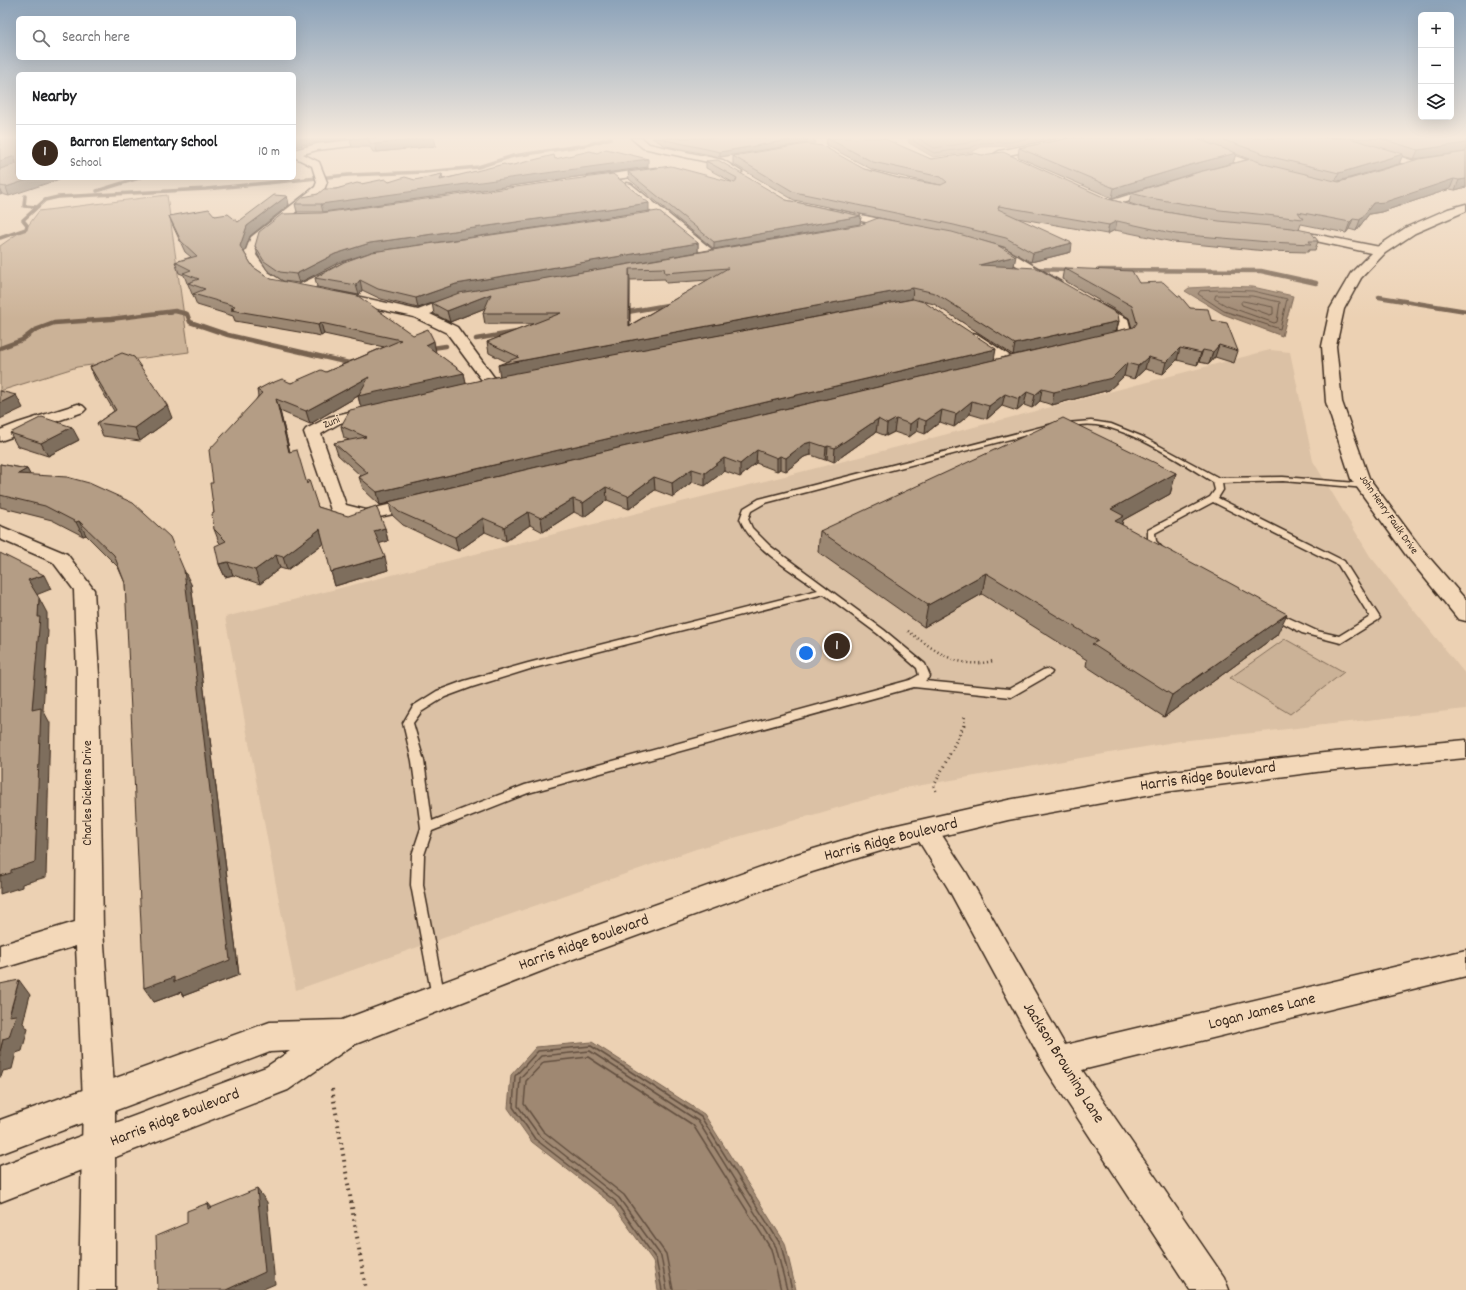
<!DOCTYPE html>
<meta charset="utf-8">
<style>
:root{--surface:#fff;--page:#f6f6f6;--text:#202124;--muted:#757577;--line:#e0e0e0;--accent:#3b2a1e}
body{margin:0;font-family:Dekko,sans-serif;background:var(--page);color:var(--text)}
.controls{position:absolute;right:12px;top:12px;display:grid;overflow:hidden;border-radius:6px;box-shadow:0 4px 16px #0002}
.controls button{width:36px;height:36px;display:grid;place-items:center;padding:0;border:0;border-bottom:1px solid var(--line);background:var(--surface);color:var(--text);font:20px sans-serif}
.you{position:absolute;left:806px;top:653px;width:14px;height:14px;margin:-10px;border:3px solid #fff;border-radius:50%;background:#1a73e8;box-shadow:0 0 0 6px #1a73e833}
.badge{display:grid;place-items:center;width:26px;height:26px;border-radius:50%;background:var(--accent);color:#fff;font-size:13px;font-weight:700}
.pin{position:absolute;translate:-50% -50%;border:2px solid #fff;box-shadow:0 1px 4px #0006}
.list{margin:0;padding:0;list-style:none}
h2{display:flex;justify-content:space-between;align-items:center;height:52px;margin:0;padding:0 16px;font-size:17px}
h2 small{font-size:13px;font-weight:400;color:var(--muted)}
.list li{display:grid;grid-template-columns:26px 1fr auto;gap:12px;align-items:center;box-sizing:border-box;height:56px;padding:0 16px;border-top:1px solid var(--line)}
.list b{display:block;font-size:15px;white-space:nowrap}
.list p{margin:0;font-size:13px;white-space:nowrap;color:var(--muted)}
.list em{font-size:13px;font-style:normal;color:var(--muted)}
.icon{flex:none;width:22px;height:22px;fill:none;stroke:currentColor;stroke-width:2;stroke-linecap:round;stroke-linejoin:round}
.map{position:relative;flex:none;width:1466px;height:1290px;overflow:hidden}
.search{position:absolute;background:var(--surface);box-shadow:0 4px 16px #0002;left:16px;top:16px;width:280px;height:44px;display:flex;align-items:center;gap:10px;box-sizing:border-box;padding:0 14px;border-radius:6px;color:var(--muted);font-size:15px}
.panel{position:absolute;background:var(--surface);box-shadow:0 4px 16px #0002;left:16px;top:72px;width:280px;height:108px;border-radius:6px}
.map>svg:first-child{display:block}
.built{fill:#dbc1a5}
.green{fill:#cbb297;stroke:#836e5a}
.water{fill:#9f8872;stroke:#776250}
.lines{fill:none;stroke-linecap:round;stroke-linejoin:round}
.shore-far1{stroke:#635040;stroke-width:1}
.shore{stroke:#635040;stroke-width:1.5}
.stream-far1{stroke:#776250;stroke-width:3.5}
.stream{stroke:#776250;stroke-width:4.5}
.lane-casing{stroke:#3b2a1e;stroke-width:3}
.street-casing{stroke:#3b2a1e;stroke-width:3}
.secondary-casing{stroke:#3b2a1e;stroke-width:3}
.path-far2{stroke:#3b2a1e;stroke-width:2.5;stroke-dasharray:1 3;stroke-linecap:butt}
.path-far1{stroke:#3b2a1e;stroke-width:3;stroke-dasharray:1 3.5;stroke-linecap:butt}
.path{stroke:#3b2a1e;stroke-width:4;stroke-dasharray:1.5 4.5;stroke-linecap:butt}
.lane{fill:#f3d8b9;fill-rule:evenodd}
.street{fill:#f3d8b9;fill-rule:evenodd}
.secondary{fill:#f3d8b9;fill-rule:evenodd}
.wall{fill:#9b8772;stroke:#3b2a1e;fill-rule:evenodd}
.shaded-wall{fill:#7e6e5d;stroke:#3b2a1e}
.building{fill:#b49d85;stroke:#3b2a1e;fill-rule:evenodd}
.labels{text-anchor:middle;dominant-baseline:central;stroke-width:3.5;stroke-linejoin:round;paint-order:stroke}
.far-street-label{font-size:11px;fill:#3b2a1e;stroke:#f3d8b9}
.street-label{font-size:13px;fill:#3b2a1e;stroke:#f3d8b9}
.near-street-label{font-size:16px;fill:#3b2a1e;stroke:#f3d8b9}
</style>
<div class="map">
<svg width="1466" height="1290" viewBox="0 0 1466 1290">
<rect width="100%" height="100%" fill="#ecd1b3"/>
<filter id="ink" filterUnits="userSpaceOnUse"><feTurbulence type="fractalNoise" baseFrequency=".025" numOctaves="2"/><feDisplacementMap in="SourceGraphic" scale="8" xChannelSelector="R" yChannelSelector="G"/><feConvolveMatrix kernelMatrix="1 2 1 2 8 2 1 2 1" color-interpolation-filters="sRGB"/></filter>
<g filter="url(#ink)">
<!-- built -->
<path class="built" d="M1270,350L1290,352L1313,461L1370,556L1466,675V709L1180,741L905,788L696,849L296,990L225,617L844,461Z"/>
<!-- green -->
<path class="green" d="M167,195L189,352L77,367L0,391V246L27,227L39,211Z
M1285,639L1344,672L1290,714L1230,678Z"/>
<!-- water -->
<path class="water" d="M914,138H1050L1010,146L981,147L972,152L933,157L909,143L908,140Z
M1223,286L1253,287L1293,296L1282,336L1223,314L1185,291L1189,288Z
M592,1042L704,1114L785,1243L796,1290H658L653,1261L612,1204L532,1142L508,1108L511,1075L536,1047Z"/>
<g class="lines">
<!-- shore-far1 -->
<path class="shore-far1" d="M913,138V141L934,153L970,148L981,143L1010,142L1031,138
M918,138L934,148L968,143L981,138
M1223,290L1253,291L1287,299L1280,329L1224,311L1198,294L1200,291Z
M1216,295L1252,296L1280,302L1277,322L1274,323L1227,306L1215,299Z
M1243,301L1273,307V314L1270,315L1242,305L1241,303Z"/>
<!-- shore -->
<path class="shore" d="M662,1290L656,1259L615,1201L535,1139L513,1107L515,1076L538,1051L591,1046L701,1117L781,1245L792,1290
M667,1290L661,1256L619,1198L539,1135L518,1106L520,1078L541,1056L590,1051L698,1121L776,1247L787,1290
M673,1290L666,1254L624,1195L543,1131L524,1104L526,1081L544,1062L588,1057L693,1125L771,1249L781,1290"/>
<!-- stream-far1 -->
<path class="stream-far1" d="M97,191L139,178
M25,196L24,206L37,207
M0,238L26,229L27,225L23,220L45,200L58,197L206,189L348,175L425,172L478,167L513,156L586,145L611,138"/>
<!-- stream -->
<path class="stream" d="M1031,269L1073,270
M1099,270L1261,271L1316,283
M1379,297L1466,311
M622,313L673,304
M476,339L517,332
M0,348L22,340L35,330L54,323L111,319L175,311L187,314L190,322L228,335L349,363L357,361
M426,349L446,346"/>
<!-- lane casing -->
<g class="lane-casing">
<path id="lane" d="M1091,421L1111,424L1143,437L1219,478L1283,477L1369,484V488H1366L1283,481L1222,483L1223,490L1218,498L1344,561L1380,618L1378,620L1341,643L1302,633L1270,616L1268,614L1270,612H1276L1317,631L1339,636L1370,617L1338,565L1213,502L1155,533L1156,541L1165,551L1164,553H1158L1148,542V530L1210,497L1215,490L1213,482C1182,463 1133,430 1096,425C1082,423 1067,427 1053,428L765,503L751,511L748,519L752,528L770,546L884,630L925,664L930,676L925,681L1009,689L1043,670L1047,669L1052,672L1051,674L1011,697L914,687L528,793L432,831L424,855L423,885L445,998L443,1002L438,1004L433,1002L411,885L412,855L421,828L412,761L403,723L413,706L437,691L464,681L528,663L818,590C793,571 751,548 740,519L744,508L759,499L1053,424ZM824,594L878,634L917,668L919,675L910,680L525,785L432,821L424,761L413,723L421,712L445,697L472,687L530,669Z"/>
</g>
<!-- street casing -->
<g class="street-casing">
<path id="street" d="M370,138H399L394,141L317,150L303,154L319,162L327,182L324,190L260,240L256,255L268,272L290,286L284,290C264,285 254,272 244,255L251,237L315,187L317,182L312,166L294,157V150L317,144Z
M631,138H642L649,144L723,160L742,172L737,175L717,164L643,148Z
M1062,138H1081L1076,141L999,157L994,154L999,151Z
M1171,138H1185L1271,169L1272,171L1267,174L1263,173Z
M1326,138H1341L1417,162L1419,164L1417,166H1411L1328,140Z
M656,168L661,171L660,173L588,183L583,180L588,177Z
M627,183L631,184L715,252L717,255L715,258H707L623,188L622,186Z
M1158,186L1163,189L1162,191L1110,207L1105,204L1106,202Z
M833,209L898,223L904,226L898,229L829,214L828,212L829,210Z
M1288,229L1380,247L1386,251L1380,255L1284,234L1282,232L1284,230Z
M989,244L1004,248L1061,282L1059,285H1051L996,254L985,250L983,248Z
M342,264L348,268L346,271L306,292H296L295,289L296,286Z
M338,292L418,310L455,296H465L466,299L465,302L430,314L457,327L499,384L497,387H487L447,333L414,317L333,299L332,296L333,293Z
M1096,302L1128,319L1132,335L1130,338L1103,344L1098,343L1096,340L1098,337L1118,332L1117,324L1091,309L1089,306L1091,303Z
M972,333L977,334L1015,359L1017,362L1015,365H1005L967,340L965,337L967,334Z
M78,404L83,406L86,409L83,412L0,441V430L18,423Z
M373,406L379,408L381,411L379,414L340,423L321,434L346,505L366,510L419,498L425,499L428,503L425,507L366,520L332,513L304,432L306,429L329,417Z
M0,526L67,554L94,590L99,675L103,930L115,1101V1290H79L83,1101L76,946L0,969V945L75,922L77,675L74,590L53,562L0,539Z
M925,820L934,823L966,872L1065,1045L1466,950V976L1082,1070L1224,1277L1229,1290H1190L1047,1071L948,888L912,830L916,823Z"/>
</g>
<!-- secondary casing -->
<g class="secondary-casing">
<path id="secondary" d="M1466,204V211L1415,233L1385,253L1361,278L1344,309L1336,346L1342,402L1369,478L1420,547L1466,600V621L1458,619L1406,555L1351,479L1326,402L1322,346L1330,309L1351,273L1377,247L1407,227L1448,209Z
M1466,740V758L1324,771L1157,793L1008,820L884,850L812,872L565,962L353,1045L288,1090L0,1202V1166L266,1067L290,1051L270,1052L0,1154V1120L270,1022L342,1020L545,944L797,854L884,828L1008,800L1157,773L1324,753Z"/>
</g>
<!-- path-far2 -->
<path class="path-far2" d="M908,631C936,651 957,670 993,661
M964,726L965,715"/>
<!-- path-far1 -->
<path class="path-far1" d="M936,791L934,786L964,725"/>
<!-- path -->
<path class="path" d="M332,1089L366,1290"/>
<!-- lane -->
<use href="#lane" class="lane"/>
<!-- street -->
<use href="#street" class="street"/>
<!-- secondary -->
<use href="#secondary" class="secondary"/>
</g>
<!-- wall -->
<path class="wall" d="M0,138L9,196L2,194L0,195Z
M361,138H434L436,146L377,152H373L370,147H352L350,139Z
M652,138H815V143H807L720,157L666,146Z
M827,138L931,159L1108,199L1148,209L1217,221L1147,209L1129,203L1131,193L1249,159L1236,154L1233,163L1188,175L1112,198L1018,157L1019,148L1070,138H1466V187L1455,190L1450,189L1381,212L1369,214L1356,231L1349,229L1346,233L1301,224L1299,230L1318,241L1315,250H1309L1308,252L1266,251L1173,242L1115,230L1107,234L1017,218L1071,252L1031,262L1004,247L979,240L1014,266L1013,267L1119,321L1116,331L1132,328L1129,318L1062,279L1064,268L1139,283L1190,308L1211,320L1238,351L1234,363L1215,357L1209,364L1199,362L1197,365L1177,360L1163,374L1145,369L1134,379L1124,376L1109,390L1052,405L1040,401L1032,408L1024,405L1017,411L1002,406L987,419L970,414L954,427L940,422L925,434L917,431L909,437L894,432L886,436L876,432L834,462L827,459L825,460L811,455L804,457L786,471L780,469L777,471L756,463L740,477L724,471L705,486L692,482L673,497L655,490L629,509L607,500L584,517L574,512L543,532L530,525L506,541L485,532L458,551L403,525L392,515L389,503L380,505L363,489L359,477L361,476L338,455L334,443L349,440L344,438L341,426L361,408L358,396L310,424L280,411L290,452L307,484L318,507L385,528L388,541L379,543L388,570L335,586L324,543L287,570L280,568L260,584L233,575L225,577L219,564L221,544L219,542L214,529V513L213,483L258,396L257,390L272,383H291L326,372L384,347L324,334L321,336L316,335L235,321L233,316L197,305L193,295L192,294L188,284L187,283L184,275L179,273L175,262L191,257L185,252L173,226L169,216H215L238,222L287,196L289,205L250,236L244,252L253,267L271,279L436,353L464,373L466,384L500,376L507,362L489,353L487,342L533,324H485L483,313L485,308L450,322L434,314L432,303L418,308L381,299L362,290L359,295L317,287L315,278L698,243V252L714,249L629,179L628,172L732,182L706,168V161L786,200L861,216L860,224L727,247L894,221L794,200L733,164V156L864,169L902,179L941,185H940L873,170L826,145ZM1466,152L1339,181L1399,164L1402,156L1414,159ZM665,279L666,283L708,280L630,325V280ZM912,299H913L747,330ZM918,300L934,304L1013,355L994,360Z
M555,159L648,167L323,212H297L295,204L318,194L336,189L361,184L389,182L442,179L509,166Z
M649,211L372,252L338,263L299,283L283,281L267,270L258,255L255,246Z
M90,367L172,418L140,441L103,436L97,423L114,411L95,379Z
M10,433L79,440L48,456L17,446Z
M0,464L27,469L30,475L191,584L239,975L183,996L181,992L154,1002L125,583L118,567L86,535L83,536L52,520L0,507Z
M1176,473L1170,494L1123,520L1122,525L1277,635L1164,717L1086,666L1087,660L982,594L924,627L818,552L820,531Z"/>
<!-- shaded-wall -->
<path class="shaded-wall" d="M297,138H356L312,143L294,147V139Z
M434,138L436,146L377,152L375,144Z
M800,138H807V143L720,157V152Z
M1466,143V152L1414,159L1418,150Z
M1236,153L1233,163L1188,175L1112,198L1114,188L1190,165Z
M1403,154L1399,164L1335,182L1339,173Z
M15,156L18,165L0,171V161Z
M648,159V167L323,212L321,204L440,180L442,174L443,183Z
M33,178H63L9,196L6,187Z
M1454,179L1450,189L1381,212L1369,214L1356,231L1360,220L1373,203Z
M1466,179V187L1455,190L1459,180Z
M0,190L2,194L0,195Z
M287,196L289,205L250,236L243,256L240,246L247,226Z
M649,203V211L372,252L338,263L299,283L296,274L335,254L370,243Z
M861,216L860,224L714,249V242Z
M1353,219L1349,229L1346,233L1350,222Z
M1117,221L1115,230L1107,234L1109,225Z
M698,243V252L458,294L418,308L416,298L456,284Z
M1072,243L1071,252L1031,262L1033,253Z
M1016,256L1014,266L977,276L979,265Z
M629,269L630,280L629,337Z
M360,280L362,290L359,295L356,285Z
M913,288L912,299L500,377L498,365Z
M491,294L493,305L450,322L447,311Z
M1119,321L1116,332L1013,355L1015,344Z
M321,323L324,334L321,336L318,325Z
M434,341L436,353L426,345Z
M1219,345L1215,357L1209,364L1213,352Z
M1180,348L1177,360L1163,374L1166,362Z
M996,349L994,360L388,502L389,503L380,505L377,492Z
M1203,350L1199,362L1197,365L1201,353Z
M1148,357L1145,369L1134,379L1138,366Z
M1127,363L1124,376L1109,390L1052,405L1054,392Z
M464,373L466,384L361,408L358,396L310,424L306,411L369,377Z
M1042,389L1040,401L1032,408L1035,395Z
M1027,392L1024,405L1017,411L1019,399Z
M1005,394L1002,406L987,419L989,406Z
M16,395L23,408L0,419V403Z
M276,399L280,411L293,465L289,452Z
M972,401L970,414L954,427L956,414Z
M167,405L172,418L140,441L135,428Z
M942,410L940,422L925,434L926,421Z
M918,418L917,431L909,437L910,424Z
M878,419L876,432L834,462L835,448Z
M896,419L894,432L886,436L887,424Z
M72,427L79,440L48,456L41,443Z
M811,442V455L804,457L786,471V458L804,444Z
M828,446L827,459L825,460L826,447Z
M757,450L756,463L740,477V464Z
M780,456V469L777,471V458Z
M724,458V471L705,486V473Z
M27,469L34,482L18,474Z
M692,469V482L673,497L672,483Z
M1176,473L1170,494L1123,520L1118,537L1111,509Z
M654,477L655,490L629,509L628,496Z
M606,487L607,500L584,517L583,503Z
M573,499L574,512L543,532L541,518Z
M528,512L530,525L506,541L504,527Z
M483,518L485,532L458,551L455,537Z
M79,521L86,535L83,536L76,522Z
M385,528L388,541L378,544L374,531Z
M320,529L324,543L287,570L283,557Z
M276,555L280,568L260,584L255,570Z
M385,557L388,570L335,586L331,572Z
M228,562L233,575L225,577L219,564Z
M184,570L191,584L239,975L183,996L181,992L154,1002L144,988Z
M986,573L982,594L924,627L928,605Z
M44,575L51,589L36,595L28,580Z
M39,598L47,613V628L48,631L43,710L50,723L46,877L22,884V887L0,894V876L11,870L32,710Z
M1287,614L1277,635L1164,717L1172,695Z
M19,980L30,995L23,1023L28,1029L22,1051L16,1053L12,1069L3,1071L1,1077H0V1051Z
M257,1189L267,1202L275,1284L261,1290H226Z
M208,1203L218,1215L208,1209Z"/>
<!-- building -->
<path class="building" d="M0,138H18V178H33L6,187L0,186V169L16,164L15,156L0,161Z
M361,138H433L375,144H371L368,139H350Z
M662,138H800L720,152L666,140Z
M827,138H883L931,159L974,153L982,155L1003,152L1108,199L1148,209L1219,221L1292,228L1311,232L1318,241H1309L1311,244L1269,242L1176,234L1117,221L1109,225L999,206L998,209L1072,243L1033,253L1006,238L954,225L794,192L733,156L807,144L823,146L864,169L902,179L941,185L947,182L941,177L873,162Z
M1070,138H1194L1236,153L1190,165L1114,188L1019,148Z
M1218,138H1349L1403,154L1339,173L1276,158Z
M1379,138H1466V143L1418,150Z
M606,149L648,159L321,204H295L303,197L318,194L324,189H336L357,183L361,184L385,179L389,182L405,177L415,180L442,174L440,180L504,164L509,166L554,155L555,159L590,151L597,153Z
M1466,152V179L1459,180L1454,179L1385,202L1373,203L1360,220L1353,219L1350,222L1298,212L1303,219L1220,210L1150,198L1131,193L1199,172L1251,159L1268,165L1339,182L1419,159Z
M718,160L786,200L861,216L714,242L628,172L671,166L735,183L737,178L706,161Z
M613,174L649,203L370,243L335,254L296,274L280,272L264,261L255,246L259,232L282,214L321,213Z
M274,195L287,196L247,226L240,246L253,267L271,279L358,296L413,335L428,329L434,341L426,345L464,373L358,396L369,377L306,411L276,399L289,452L297,450L307,484L309,480L318,507L348,516L376,506L385,528L374,531L385,557L331,572L320,529L283,557L276,555L255,570L228,562L219,564L215,546L226,541L214,529L212,514L214,513L210,483H213L209,450L262,393L257,390L272,382V383L282,379L291,383L321,370L326,372L401,340L321,323L318,325L313,324L231,310L234,309L231,308L235,306L193,294L205,289L188,283L199,279L183,273L191,270L175,262L197,256L181,241L169,216L209,209L215,216L228,214L238,222Z
M658,211L698,243L456,284L416,298L378,289L360,280L356,285L315,278L344,262L372,252Z
M878,218L952,232L997,245L1016,256L979,265L1037,268L1118,314L1119,321L1015,344L935,293L913,288L498,365L519,357L487,342L561,313H483L491,294L447,311L432,303L459,293L860,225ZM664,268L665,273L728,268L629,326V269Z
M1064,268L1132,271L1139,283L1163,282L1178,296H1180L1190,308L1208,309L1211,320L1227,323L1238,351L1219,345L1213,352L1203,350L1201,353L1180,348L1166,362L1148,357L1138,366L1127,363L1112,378L1054,392L1042,389L1035,395L1027,392L1019,399L1005,394L989,406L972,401L956,414L942,410L926,421L918,418L910,424L896,419L887,424L878,419L835,448L828,446L826,447L811,442L804,444L786,458L780,456L777,458L757,450L740,464L724,458L705,473L692,469L672,483L654,477L628,496L606,487L583,503L573,499L541,518L528,512L504,527L483,518L455,537L399,512L388,502L1134,327L1137,323L1132,306Z
M913,299L924,302L996,349L377,492L359,477L368,473L334,443L366,437L341,426L350,410L490,378Z
M122,353L134,357L167,405L135,428L97,423L116,410L90,367Z
M0,391L16,395L0,403Z
M42,417L72,427L41,443L10,433Z
M1063,418L1176,473L1111,509L1124,516L1115,521L1287,614L1172,695L1092,644L1098,641L986,573L928,605L820,531Z
M0,464L27,469L18,474L67,477L89,483L133,503L170,537L184,570L230,960L174,982V977L144,988L125,583L114,555L79,521L76,522L45,506L0,495Z
M0,553L44,575L28,580L39,598L38,617H40L32,710L41,708L35,862L11,870V873L0,876Z
M19,980L9,1016L16,1015L9,1037L3,1039L0,1051V984Z
M257,1189L265,1272L226,1290H158L156,1236L187,1223V1211L208,1203V1209Z"/>
</g>
<!-- sky -->
<linearGradient id="sky" x2="0" y2="1"><stop stop-color="#8ba2b9"/><stop offset="0.43" stop-color="#f6eadd"/><stop offset="1" stop-color="#f6eadd" stop-opacity="0"/></linearGradient>
<rect width="1466" height="319" fill="url(#sky)"/>
<g class="labels">
<!-- far-street labels -->
<g class="far-street-label">
<text transform="translate(332 423) rotate(-23)">Zuni</text>
<text transform="translate(1388 515) rotate(55)">John Henry Faulk Drive</text>
</g>
<!-- street labels -->
<g class="street-label">
<text transform="translate(88 793) rotate(-90)">Charles Dickens Drive</text>
</g>
<!-- near-street labels -->
<g class="near-street-label">
<text transform="translate(1208 777) rotate(-8)">Harris Ridge Boulevard</text>
<text transform="translate(891 840) rotate(-14)">Harris Ridge Boulevard</text>
<text transform="translate(584 943) rotate(-20)">Harris Ridge Boulevard</text>
<text transform="translate(1262 1012) rotate(-14)">Logan James Lane</text>
<text transform="translate(1063 1063) rotate(58)">Jackson Browning Lane</text>
<text transform="translate(175 1118) rotate(-21)">Harris Ridge Boulevard</text>
</g>
</g>
</svg>
<div class="controls">
<button>+</button>
<button>−</button>
<button><svg class="icon" aria-label="layers" viewBox="0 0 24 24"><path d="M12 4l9 5-9 5-9-5zM3 14l9 5 9-5"/></svg></button>
</div>
<div class="you"></div>
<div class="pin badge" style="left:837px;top:646px">1</div>
<div class="search"><svg class="icon" aria-label="search" viewBox="0 0 24 24"><circle cx="10" cy="10" r="6"/><path d="M15 15l6 6"/></svg>Search here</div>
<section class="panel">
<h2>Nearby<small></small></h2>
<ul class="list">
<li><span class="badge">1</span><div><b>Barron Elementary School</b><p>School</p></div><em>10 m</em></li>
</ul>
</section>
</div>
